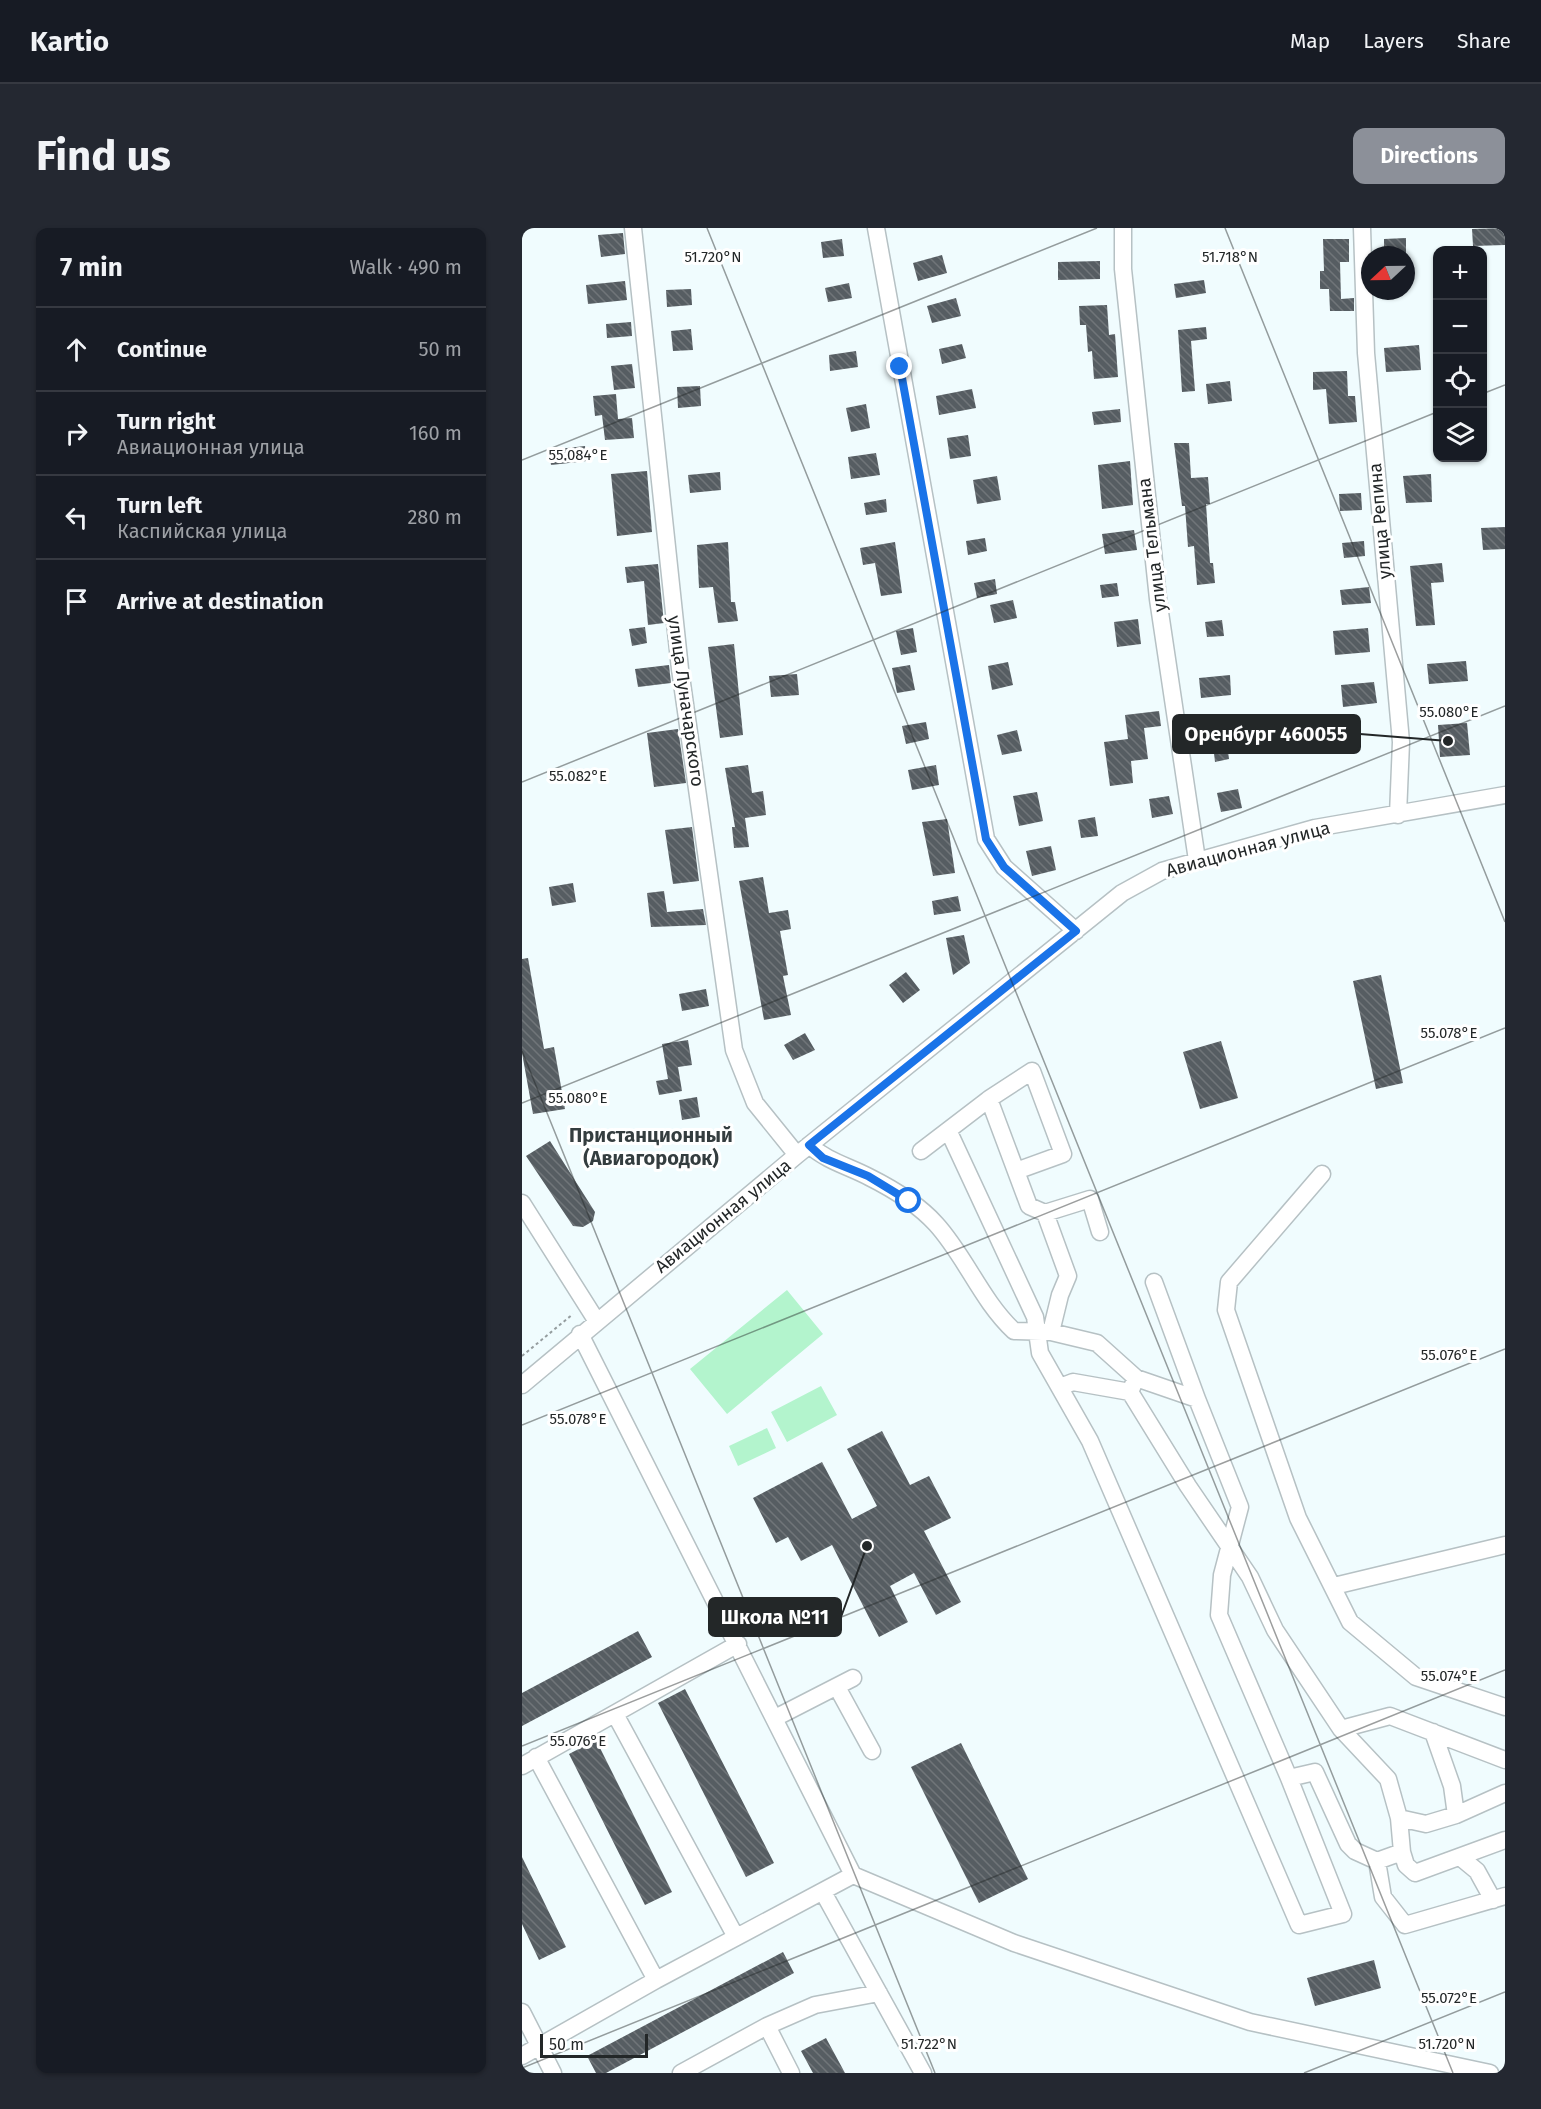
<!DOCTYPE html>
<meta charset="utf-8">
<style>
:root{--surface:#171b24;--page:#242831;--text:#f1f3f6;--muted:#9ea1a6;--line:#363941;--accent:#8c9099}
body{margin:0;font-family:"Fira Sans",sans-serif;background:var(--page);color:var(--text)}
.controls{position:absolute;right:18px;top:18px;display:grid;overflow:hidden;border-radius:12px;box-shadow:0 2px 4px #0004}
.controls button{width:54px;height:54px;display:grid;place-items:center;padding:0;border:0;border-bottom:2px solid var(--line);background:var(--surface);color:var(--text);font:30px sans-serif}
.compass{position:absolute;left:839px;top:18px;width:54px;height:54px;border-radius:50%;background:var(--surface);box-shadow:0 2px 4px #0004;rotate:248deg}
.scale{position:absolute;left:18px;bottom:15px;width:108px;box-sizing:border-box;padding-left:6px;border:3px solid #232728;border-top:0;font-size:16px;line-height:21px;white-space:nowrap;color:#232728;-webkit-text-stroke:4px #fff;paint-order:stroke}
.stop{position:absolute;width:18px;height:18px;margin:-14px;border:4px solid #1a73e8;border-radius:50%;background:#fff}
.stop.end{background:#1a73e8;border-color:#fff;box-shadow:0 2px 6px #0008}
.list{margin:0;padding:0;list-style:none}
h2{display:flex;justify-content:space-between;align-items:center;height:78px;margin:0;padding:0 24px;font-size:26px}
h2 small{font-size:20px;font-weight:400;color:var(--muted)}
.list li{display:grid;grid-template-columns:39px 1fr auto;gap:18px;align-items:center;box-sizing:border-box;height:84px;padding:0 24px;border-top:2px solid var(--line)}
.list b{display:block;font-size:22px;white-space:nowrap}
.list p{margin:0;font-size:20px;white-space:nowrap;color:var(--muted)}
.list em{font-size:20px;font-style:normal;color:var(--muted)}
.icon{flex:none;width:33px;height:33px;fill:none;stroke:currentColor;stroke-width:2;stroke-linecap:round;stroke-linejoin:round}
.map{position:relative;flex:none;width:983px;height:1845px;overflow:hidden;border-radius:12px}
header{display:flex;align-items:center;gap:36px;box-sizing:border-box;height:84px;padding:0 30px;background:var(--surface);border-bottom:2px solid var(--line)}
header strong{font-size:28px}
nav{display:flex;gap:33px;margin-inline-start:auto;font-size:21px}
.intro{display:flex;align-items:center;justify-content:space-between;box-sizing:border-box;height:144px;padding:0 36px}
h1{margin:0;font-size:42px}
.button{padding:15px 27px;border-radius:12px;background:var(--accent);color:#fff;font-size:21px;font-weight:700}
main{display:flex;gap:36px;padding:0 36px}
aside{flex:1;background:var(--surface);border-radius:12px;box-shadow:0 2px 4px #0004}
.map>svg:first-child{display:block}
.green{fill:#b3f4cd}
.building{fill:url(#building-back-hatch)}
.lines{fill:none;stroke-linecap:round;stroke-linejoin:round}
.minor-casing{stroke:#b6c1c4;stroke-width:19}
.path{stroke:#959d9f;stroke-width:2;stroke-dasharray:3 3;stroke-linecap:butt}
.minor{stroke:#fff;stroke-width:16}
.route{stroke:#1a73e8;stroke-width:8}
.ticks{fill:none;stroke:#232728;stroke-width:1.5;stroke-opacity:0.45}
.labels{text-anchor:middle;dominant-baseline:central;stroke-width:6;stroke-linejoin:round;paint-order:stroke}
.street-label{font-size:18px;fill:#232728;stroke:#fff}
.neighbourhood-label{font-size:20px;font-weight:bold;fill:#343d3f;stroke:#fff}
.ticks-label{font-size:15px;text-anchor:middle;fill:#232728;stroke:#fff;stroke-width:6;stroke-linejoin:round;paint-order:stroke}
.leader{fill:none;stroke:#232728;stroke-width:2}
.callout-dot{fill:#232728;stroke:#fff;stroke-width:2}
.callout{fill:#232728;stroke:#232728;stroke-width:2}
.callout-label{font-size:20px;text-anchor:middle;font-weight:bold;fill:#fff}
</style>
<header>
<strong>Kartio</strong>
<nav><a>Map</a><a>Layers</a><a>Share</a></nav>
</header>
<div class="intro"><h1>Find us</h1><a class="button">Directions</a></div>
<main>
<aside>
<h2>7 min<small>Walk · 490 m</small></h2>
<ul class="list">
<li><svg class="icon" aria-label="ahead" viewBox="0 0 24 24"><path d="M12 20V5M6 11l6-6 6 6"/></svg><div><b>Continue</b></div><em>50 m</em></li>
<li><svg class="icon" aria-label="right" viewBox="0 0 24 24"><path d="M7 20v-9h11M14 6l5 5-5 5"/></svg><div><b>Turn right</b><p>Авиационная улица</p></div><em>160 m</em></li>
<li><svg class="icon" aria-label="left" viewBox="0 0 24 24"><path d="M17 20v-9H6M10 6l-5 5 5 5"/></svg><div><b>Turn left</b><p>Каспийская улица</p></div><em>280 m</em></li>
<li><svg class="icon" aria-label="arrive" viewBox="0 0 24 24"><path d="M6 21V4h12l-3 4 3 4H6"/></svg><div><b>Arrive at destination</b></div></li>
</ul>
</aside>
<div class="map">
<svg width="983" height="1845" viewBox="0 0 983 1845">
<defs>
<pattern id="building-back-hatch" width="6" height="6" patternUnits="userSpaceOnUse" patternTransform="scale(1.5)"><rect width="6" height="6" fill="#565d62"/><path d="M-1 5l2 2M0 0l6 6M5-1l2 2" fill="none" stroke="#707579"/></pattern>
</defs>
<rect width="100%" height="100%" fill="#f0fcfe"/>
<!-- green -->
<path class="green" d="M265,1062L301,1106L205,1186L168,1141Z
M299,1158L315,1187L265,1214L249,1184Z
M245,1200L254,1220L216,1238L207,1218Z"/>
<!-- building -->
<path class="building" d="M983,0V17L951,18L950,1Z
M101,5L103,26L79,29L76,7Z
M884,10V27H862V11Z
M320,11L322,28L301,30L299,14Z
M801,11H827V34H818L819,71L832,70V83H808L807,61H798V43H802Z
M420,27L425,45L396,53L391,35Z
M578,33V51L536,52V34Z
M682,52L684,65L654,70L652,56Z
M103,53L105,72L66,76L64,57Z
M327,55L330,70L306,74L303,60Z
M169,61L170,77L145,79L144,62Z
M434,70L439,88L410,95L405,78Z
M585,77L587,107L593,106L596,149L572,151L570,123L566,124L564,97H558L557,78Z
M109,94L110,108L85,110L84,96Z
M684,99L685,111L669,113L673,163L660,164L656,102Z
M169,101L171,122L151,123L149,103Z
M440,116L444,130L420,136L417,121Z
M897,117L899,142L864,144L862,120Z
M334,123L336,139L308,143L307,127Z
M110,136L113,160L92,162L89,138Z
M825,143L826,168H833L835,194L807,196L804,161L791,162V144Z
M708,153L710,173L686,176L684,156Z
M178,158L179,178L156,180L155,159Z
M450,161L454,180L417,187L414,168Z
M94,166L96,191L110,190L112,210L83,212L80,187L73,188L71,168Z
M344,176L348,200L329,204L324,180Z
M598,181L599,194L572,197L570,184Z
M446,207L449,228L428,231L425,210Z
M652,215H667L669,250L686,249L688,276H684L688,335H691L693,355L675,357L672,318L666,319L663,278H660Z
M63,218L65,233L29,237L27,222Z
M354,225L358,247L329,251L326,229Z
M608,233L611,277L580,281L576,237Z
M125,243L130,304L95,308L89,246Z
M198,244L199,262L168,265L166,247Z
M909,246L910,274L884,275L881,248Z
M475,248L479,272L455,276L451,252Z
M839,265L840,282L818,283L817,266Z
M364,271L365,284L344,287L342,275Z
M983,299V321L961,322L959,300Z
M612,302L615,322L583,326L580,306Z
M463,310L465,323L446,327L444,313Z
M842,313L843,328L822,330L820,315Z
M206,314L209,374H213L216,393L196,395L191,359L177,360L175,317Z
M373,314L380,365L359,368L353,335L341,337L338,320Z
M920,335L922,354L909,355L913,397L894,398L888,338Z
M136,336L142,395L126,397L122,353L105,355L103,339Z
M473,351L475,366L455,370L452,355Z
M595,355L597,368L580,370L578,357Z
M847,359L849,375L820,377L818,362Z
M491,372L495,390L472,395L468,377Z
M616,391L619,416L595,419L592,394Z
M700,392L702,408L685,409L683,394Z
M123,399L125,415L110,418L107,401Z
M391,400L395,424L379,427L374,403Z
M846,400L848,424L813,427L811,403Z
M212,416L221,507L198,510L186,419Z
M944,433L946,453L907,456L905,436Z
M486,434L491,457L470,462L466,438Z
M147,437L149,455L116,459L113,441Z
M388,437L393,462L375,465L370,440Z
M275,446L277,467L249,469L247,448Z
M708,447L709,467L679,470L677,450Z
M852,454L855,475L821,479L819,457Z
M637,483L639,498L622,500L626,531L609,533L611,555L588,558L582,514L606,511L603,487Z
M404,494L407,511L384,516L380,498Z
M945,495L948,527L918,529L916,497Z
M156,501L164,555L132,559L125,505Z
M495,502L500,523L480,527L475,507Z
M705,515L707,531L693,534L691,517Z
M226,537L230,565L241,563L244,587L223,590L227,619L212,620L210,599H213L203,540Z
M414,537L417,557L390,562L386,542Z
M716,561L720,580L699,584L695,565Z
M515,564L521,593L497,598L491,568Z
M647,568L651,586L630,590L627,571Z
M573,589L576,608L559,610L556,592Z
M425,591L433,645L411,648L400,594Z
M170,599L177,653L151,656L143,602Z
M529,618L534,642L510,648L504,623Z
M241,649L247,685L266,682L269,701L258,703L266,747L261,748L269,787L242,792L217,653Z
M51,655L54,674L30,678L27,659Z
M142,663L145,684L181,681L184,697L129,699L125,665Z
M436,668L439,683L412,687L410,673Z
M442,707L448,735L431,747L424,710Z
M6,730L22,821L32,819L43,881L11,886L0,825V731Z
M384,744L398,762L381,775L367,757Z
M859,747L881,855L854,861L831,753Z
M184,761L187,778L160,783L157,766Z
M283,805L293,822L271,832L262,817Z
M166,812L170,837L156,839L160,863L137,867L134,853L146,851L140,816Z
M699,813L716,870L678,881L661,824Z
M175,869L178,889L160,892L157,872Z
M28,913L73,984L71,993L61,999L51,998L4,928Z
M360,1203L388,1257L407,1248L429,1290L402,1303L439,1374L414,1387L392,1345L368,1358L386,1394L357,1409L310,1317L279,1333L266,1309L254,1315L231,1270L300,1234L330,1291L355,1278L325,1221Z
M116,1403L130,1429L0,1498V1465Z
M163,1461L252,1635L224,1649L136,1475Z
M74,1512L150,1664L123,1677L47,1526Z
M439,1515L506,1651L457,1675L389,1539Z
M0,1629L44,1719L17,1732L0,1696Z
M261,1724L272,1745L84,1845H74L65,1828Z
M852,1732L859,1760L793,1778L785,1750Z
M304,1810L323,1845H291L279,1823Z"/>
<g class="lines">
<!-- minor casing -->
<g class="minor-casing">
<path id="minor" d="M111,0L158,441L212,822L233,875L275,927
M354,0L464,611L482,639L554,703
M601,0V41L636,371L675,632
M840,0L844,125L879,514L876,587
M287,917C305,933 326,938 347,949C371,961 396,976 414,996C444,1029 459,1072 492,1103L529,1104L575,1115L614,1150L675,1171L718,1279L700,1347L697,1387L767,1550L821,1686L777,1697L568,1213L518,1125L513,1089L427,904
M399,923L467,871
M494,943L541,926L510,843L467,871L507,978L523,985
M800,946L707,1054L704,1082L776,1290L828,1394L894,1449L983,1479
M0,975L74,1092
M632,1054L675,1171
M529,1104L538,1067L546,1048L523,985L568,971L578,1004
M614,1150L608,1164L666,1258L728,1349L753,1402L819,1501L866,1551L877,1590L880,1624L884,1637L893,1645L983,1612
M0,1157L275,927L600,665L640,643L793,600L983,567
M538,1159L551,1154L608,1164
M812,1358L983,1317
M315,1459L350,1523
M93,1486L214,1709
M253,1490L331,1450
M819,1501L868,1488L983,1532
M911,1504L930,1558L934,1587
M14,1529L134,1752
M0,1538L216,1416
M767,1550L793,1544L826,1616L833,1623L855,1633L880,1624
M877,1590L904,1596L934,1587L983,1565
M938,1629L955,1643L971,1672
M855,1633L861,1669L883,1697L983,1668
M331,1647L492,1715L728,1794L968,1845
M301,1664L401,1845
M0,1784L31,1845
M245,1798L269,1845
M0,1828L134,1752L331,1647L58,1106
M159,1845L245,1798L293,1777L357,1765"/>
</g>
<!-- path -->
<path class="path" d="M0,1128L51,1086"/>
<!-- minor -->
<use href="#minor" class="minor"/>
</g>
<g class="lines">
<!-- route -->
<path class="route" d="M378,139L464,611L482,639L554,703L287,917L301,930L346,948L387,973"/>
</g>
<!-- ticks -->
<path class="ticks" d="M185,0L931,1845M703,0L983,694M960,166L983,157M0,232L575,0M0,554L915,184M0,823L413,1845M0,875L983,478M0,1197L983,800M0,1518L983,1121M0,1840L983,1442M782,1845L983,1764"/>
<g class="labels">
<!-- street labels -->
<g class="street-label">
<text transform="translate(858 293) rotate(-95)">улица Репина</text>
<text transform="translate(630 317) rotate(-97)">улица Тельмана</text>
<text transform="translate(164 473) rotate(82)">улица Луначарского</text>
<text transform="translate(726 621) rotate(-15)">Авиационная улица</text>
<text transform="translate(201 988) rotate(-39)">Авиационная улица</text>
</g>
<!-- neighbourhood labels -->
<g class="neighbourhood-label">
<text x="129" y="907">Пристанционный<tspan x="129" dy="23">(Авиагородок)</tspan></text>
</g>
</g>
<g class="ticks-label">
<text x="191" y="34">51.720°N</text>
<text x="708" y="34">51.718°N</text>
<text x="56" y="232">55.084°E</text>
<text x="927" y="489">55.080°E</text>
<text x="56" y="553">55.082°E</text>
<text x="927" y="810">55.078°E</text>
<text x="56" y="875">55.080°E</text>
<text x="927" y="1132">55.076°E</text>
<text x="56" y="1196">55.078°E</text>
<text x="927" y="1453">55.074°E</text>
<text x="56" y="1518">55.076°E</text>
<text x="927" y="1775">55.072°E</text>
<text x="407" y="1821">51.722°N</text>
<text x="925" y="1821">51.720°N</text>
</g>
<!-- callouts -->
<path class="leader" d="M926 513L838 506M345 1318L319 1389"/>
<g class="callout-dot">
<circle cx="926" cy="513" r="6"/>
<circle cx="345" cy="1318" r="6"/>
</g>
<g class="callout">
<rect x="651" y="487" width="187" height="38" rx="6"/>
<rect x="187" y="1370" width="132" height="38" rx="6"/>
</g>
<g class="callout-label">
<text x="744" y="513">Оренбург 460055</text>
<text x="253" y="1396">Школа №11</text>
</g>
</svg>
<div class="controls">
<button>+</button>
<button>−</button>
<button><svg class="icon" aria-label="locate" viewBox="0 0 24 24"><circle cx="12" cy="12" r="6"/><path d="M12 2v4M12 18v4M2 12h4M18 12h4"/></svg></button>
<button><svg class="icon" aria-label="layers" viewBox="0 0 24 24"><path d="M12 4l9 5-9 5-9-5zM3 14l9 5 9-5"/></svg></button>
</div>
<svg class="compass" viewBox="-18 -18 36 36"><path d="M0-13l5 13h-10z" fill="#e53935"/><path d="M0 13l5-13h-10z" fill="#9ea1a6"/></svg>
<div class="scale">50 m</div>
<div class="stop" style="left:387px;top:973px"></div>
<div class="stop end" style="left:378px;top:139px"></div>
</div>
</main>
